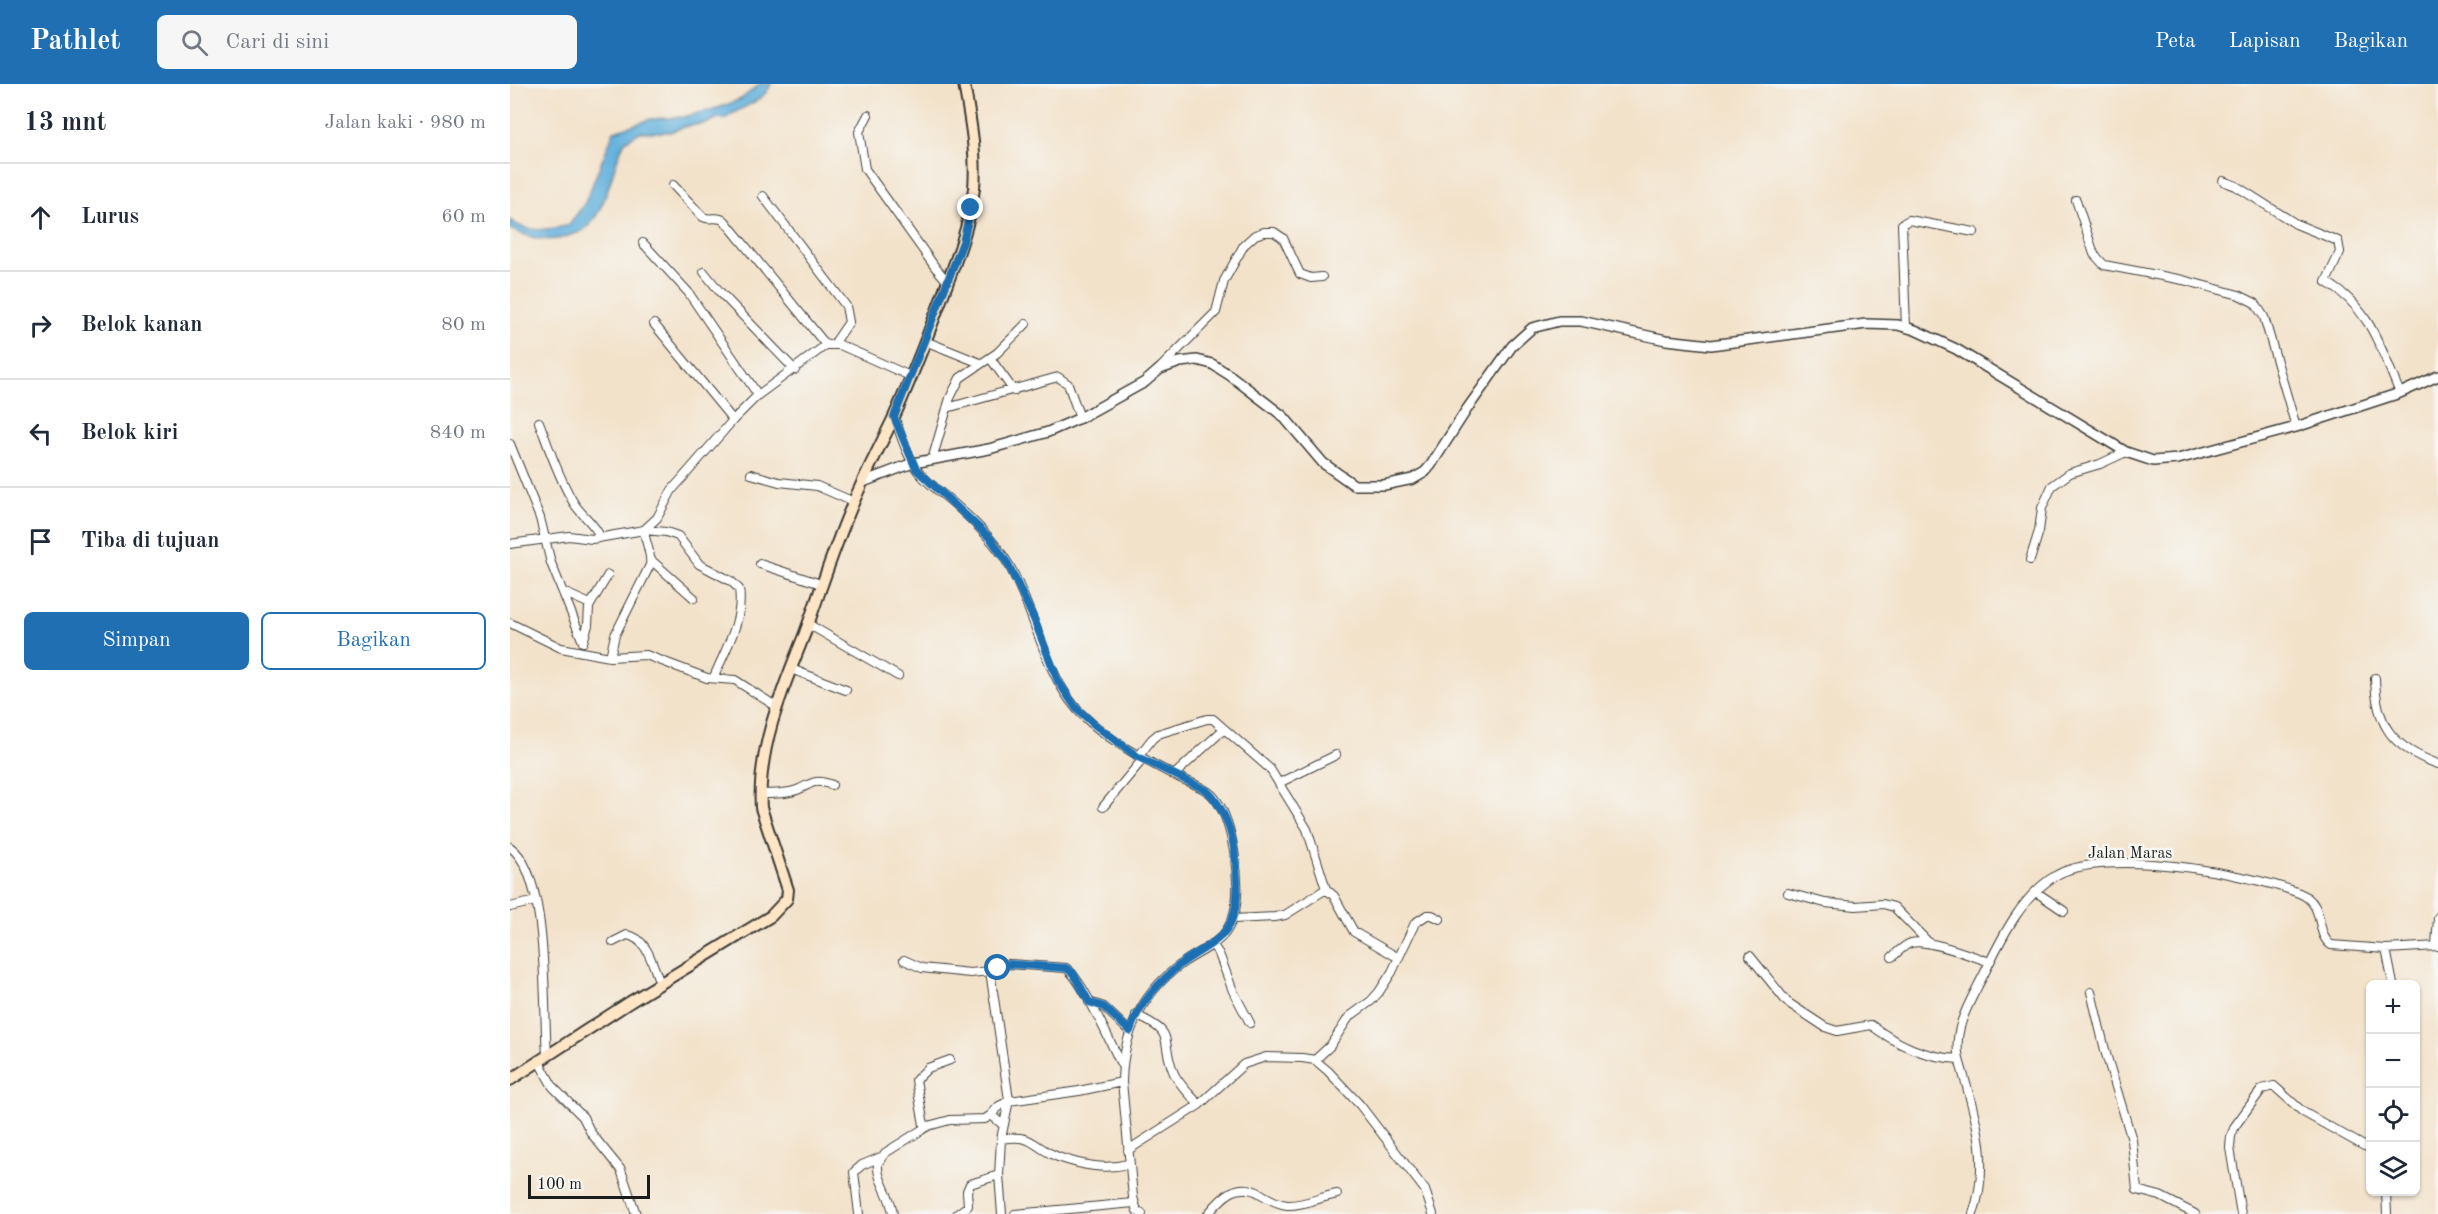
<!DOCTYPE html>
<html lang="id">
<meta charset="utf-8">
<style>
:root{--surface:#fff;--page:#f6f6f7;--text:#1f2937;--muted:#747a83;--line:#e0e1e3;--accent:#1f6fb2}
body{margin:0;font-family:"Old Standard TT",serif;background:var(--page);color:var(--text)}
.controls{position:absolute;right:18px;bottom:18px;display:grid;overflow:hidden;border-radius:9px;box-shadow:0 2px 4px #0004}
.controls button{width:54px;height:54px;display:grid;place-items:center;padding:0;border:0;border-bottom:2px solid var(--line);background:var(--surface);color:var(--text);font:30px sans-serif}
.scale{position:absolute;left:18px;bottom:15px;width:122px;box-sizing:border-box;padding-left:6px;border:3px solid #1c1c1c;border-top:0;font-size:16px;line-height:21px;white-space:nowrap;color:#1c1c1c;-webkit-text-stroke:4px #f6f6f2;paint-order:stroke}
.stop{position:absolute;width:18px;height:18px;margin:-14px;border:4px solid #1f6fb2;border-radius:50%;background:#fff}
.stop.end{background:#1f6fb2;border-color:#fff;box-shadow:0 2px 6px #0008}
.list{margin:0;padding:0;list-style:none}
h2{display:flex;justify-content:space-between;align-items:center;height:78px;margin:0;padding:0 24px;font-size:26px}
h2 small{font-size:20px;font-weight:400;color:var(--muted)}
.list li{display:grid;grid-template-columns:39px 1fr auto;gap:18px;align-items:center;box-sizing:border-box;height:108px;padding:0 24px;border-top:2px solid var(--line)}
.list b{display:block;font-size:22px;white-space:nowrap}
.list em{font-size:20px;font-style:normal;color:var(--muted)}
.actions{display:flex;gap:12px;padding:18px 24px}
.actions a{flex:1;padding:14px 0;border:2px solid var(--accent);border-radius:9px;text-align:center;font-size:21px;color:var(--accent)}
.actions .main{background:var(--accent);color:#fff}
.icon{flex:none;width:33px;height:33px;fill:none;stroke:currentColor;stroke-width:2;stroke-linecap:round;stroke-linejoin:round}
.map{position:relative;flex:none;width:1928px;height:1130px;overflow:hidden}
header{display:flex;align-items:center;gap:36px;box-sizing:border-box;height:84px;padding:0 30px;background:var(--accent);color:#fff}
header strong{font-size:28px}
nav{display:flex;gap:33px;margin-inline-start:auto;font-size:21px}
.search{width:420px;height:54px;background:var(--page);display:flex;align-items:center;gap:15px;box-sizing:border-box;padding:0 21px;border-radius:9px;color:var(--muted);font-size:22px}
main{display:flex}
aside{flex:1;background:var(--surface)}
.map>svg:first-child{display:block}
.water{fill:#62b0dc;stroke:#3f667c;stroke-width:1.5}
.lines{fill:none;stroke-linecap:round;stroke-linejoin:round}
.minor-casing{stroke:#3c3a36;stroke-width:10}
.tertiary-casing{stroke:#3c3a36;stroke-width:12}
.secondary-casing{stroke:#3c3a36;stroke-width:14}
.minor{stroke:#fff;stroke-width:8}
.tertiary{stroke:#fff;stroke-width:9}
.secondary{stroke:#fde5c5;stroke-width:10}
.route{stroke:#1f6fb2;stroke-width:8}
.labels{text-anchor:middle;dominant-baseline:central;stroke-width:5;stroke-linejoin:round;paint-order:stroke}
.street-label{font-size:16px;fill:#1c1c1c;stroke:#f6f6f2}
</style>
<header>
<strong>Pathlet</strong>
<div class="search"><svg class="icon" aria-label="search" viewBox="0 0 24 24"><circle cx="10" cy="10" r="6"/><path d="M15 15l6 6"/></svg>Cari di sini</div>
<nav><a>Peta</a><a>Lapisan</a><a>Bagikan</a></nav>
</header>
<main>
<aside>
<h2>13 mnt<small>Jalan kaki · 980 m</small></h2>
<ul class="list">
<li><svg class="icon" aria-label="ahead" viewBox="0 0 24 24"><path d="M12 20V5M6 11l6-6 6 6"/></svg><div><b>Lurus</b></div><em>60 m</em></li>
<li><svg class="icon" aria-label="right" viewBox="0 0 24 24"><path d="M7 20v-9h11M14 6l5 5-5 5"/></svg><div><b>Belok kanan</b></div><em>80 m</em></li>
<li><svg class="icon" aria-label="left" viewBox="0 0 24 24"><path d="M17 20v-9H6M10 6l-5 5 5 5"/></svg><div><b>Belok kiri</b></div><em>840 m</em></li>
<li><svg class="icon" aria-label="arrive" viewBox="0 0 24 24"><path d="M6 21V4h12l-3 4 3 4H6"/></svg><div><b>Tiba di tujuan</b></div></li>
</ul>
<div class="actions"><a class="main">Simpan</a><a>Bagikan</a></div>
</aside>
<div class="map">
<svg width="1928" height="1130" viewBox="0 0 1928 1130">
<rect width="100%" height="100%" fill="#f6f6f2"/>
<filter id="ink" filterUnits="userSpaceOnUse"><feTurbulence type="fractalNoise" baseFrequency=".0167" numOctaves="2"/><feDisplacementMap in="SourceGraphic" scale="12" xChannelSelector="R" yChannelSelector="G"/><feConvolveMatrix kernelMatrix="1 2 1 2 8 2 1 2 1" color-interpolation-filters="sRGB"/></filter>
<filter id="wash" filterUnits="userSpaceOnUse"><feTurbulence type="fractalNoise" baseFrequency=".008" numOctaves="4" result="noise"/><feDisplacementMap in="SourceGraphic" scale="24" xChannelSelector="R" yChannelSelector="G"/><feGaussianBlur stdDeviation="1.35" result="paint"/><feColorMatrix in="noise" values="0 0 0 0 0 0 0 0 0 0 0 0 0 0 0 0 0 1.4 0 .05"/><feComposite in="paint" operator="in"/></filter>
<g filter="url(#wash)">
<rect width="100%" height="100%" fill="#f3e2ca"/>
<!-- water -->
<path class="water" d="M250,0H261C253,20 230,22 215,35L208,34L198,39L177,42L160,48H130L115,57C101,83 98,126 75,145C71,149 63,150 58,152C38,160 19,153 0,145V136C18,150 38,146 59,141L75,119L104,47L141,35L174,33L211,23L231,15Z"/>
</g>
<g filter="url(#ink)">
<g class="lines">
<!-- minor casing -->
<g class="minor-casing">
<path id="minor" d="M358,31L349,48L355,85L425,183L438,198
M1713,97L1726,102L1786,140L1828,157L1830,168L1816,198C1860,223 1871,265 1890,309
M163,101L193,133C201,137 207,131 215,137L316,261
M253,112L336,222L339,238L324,260
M1566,116L1584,170L1594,181L1673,196L1729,211L1745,219L1754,233L1786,343
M133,159L178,208L248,311
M194,188L210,208L285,286
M144,240L223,336
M1396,243L1392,140L1399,136L1464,148
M415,257L470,279
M480,274L504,307
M651,283L706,228L714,197L734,161L745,151L754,148H764L773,154L790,190L801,194L812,193
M437,324L548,293L558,300L570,334
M384,333C391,350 396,371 408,387C416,398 430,408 441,417C463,436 484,456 499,481C524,525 533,585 566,624C590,652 634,676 666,692C678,698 693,702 702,711C720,729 726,773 727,797C728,815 725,835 715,849C705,862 687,869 674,878C633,907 613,948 612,998L623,1113L627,1127L632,1130
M29,338C39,364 48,392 62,416C69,430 85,439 90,453
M0,360L30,434L41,479L73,558
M422,376L440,314L450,294L487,269L516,240
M241,390L269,398L307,402L344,418
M134,446L147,434L162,406L223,336L248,311L316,261H330L400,292
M134,446L156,448L168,452L189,480L221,497L229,505C234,536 215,566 204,593
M0,460L59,452L82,455L134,446C135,458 142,470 140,481L105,551L100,573
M141,476L184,514
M1520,476L1529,447L1532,424L1542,402L1560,389L1590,380L1616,368
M250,480L311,500
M53,508L80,520
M0,539L51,564L100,573L136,571L197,594L225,596L267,623
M298,540L388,592
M73,558L78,541L79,523L98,491
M281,585L336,606
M1865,594C1866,642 1883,664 1928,680
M628,673L642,655L648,650L697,635H703L760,685L797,745L816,805L824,812L844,848L887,873
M664,691L714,645
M769,699L826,671
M250,710C260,710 270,710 280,708C300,704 300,692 322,701
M593,723L633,675
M0,763C40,790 33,923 37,970
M1526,808L1554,827
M1278,809L1315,819L1346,822L1373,820L1384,823L1420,860
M0,823L26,817
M722,835L765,833L775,831L816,805
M103,858L117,851C138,854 143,883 150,899
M702,860L709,870L723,907L740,939
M1926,861L1928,833
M1876,865L1883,900
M1240,872L1277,918L1315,943L1327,947L1361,941C1389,962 1415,973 1449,975
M1382,873C1388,868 1394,861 1401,859C1417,854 1464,873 1480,878
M394,876L412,884L460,889L480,887L499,880L556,884C573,896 601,960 612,982
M480,887L499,1016L491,1055L489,1091L492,1130
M1581,908L1596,970L1622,1056L1627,1106L1650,1112L1685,1130
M579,918L594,923L619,947
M626,931C668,951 649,951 663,987C667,999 681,1011 689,1021
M28,976L43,1003L73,1033L81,1049L111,1086L126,1130
M440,976L418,984L406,996L414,1041L418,1042L440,1036L475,1035L481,1031L493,1041
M805,976L820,962L839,933L861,917L869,908L882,888L905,839L917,831H922L930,835
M481,1031L489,1022L499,1017L569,1007L612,998
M491,1055C526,1050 520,1062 548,1073C571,1081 594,1086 618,1080
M618,1066L689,1021L734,980L756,973L792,974L805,976L818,987L850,1021L915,1106L923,1130
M1876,1108L1877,1130
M349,1130L344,1088L352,1081L371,1073
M383,1130C381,1110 366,1096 368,1079L375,1069L418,1042
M447,1130L458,1122L457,1107L460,1100L489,1091
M505,1130L624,1119
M698,1130C713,1112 728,1096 751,1110C759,1115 768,1120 777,1121C792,1122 811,1113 827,1110
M1463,1130C1482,1075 1464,1029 1449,975C1442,943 1462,915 1476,886C1492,853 1512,812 1545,792C1592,763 1739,789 1789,809C1817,820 1804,849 1821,861L1876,865L1928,862
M1731,1130L1720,1064L1721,1052L1725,1042L1752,1005L1764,1002L1793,1028L1854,1062L1860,1063"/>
</g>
<!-- tertiary casing -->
<g class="tertiary-casing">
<path id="tertiary" d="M353,398L403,379L479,365L538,348L570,334L635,298L650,285L670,278L687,276L702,280L721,292L773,332L813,379L844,401H874L903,395L915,388L921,381L957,325L1002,262L1022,244L1049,237H1071L1156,256L1201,261L1356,240L1388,241L1405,246L1446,265L1616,368L1643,377L1668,375L1786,343L1890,309L1928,292"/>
</g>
<!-- secondary casing -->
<g class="secondary-casing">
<path id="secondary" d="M0,996L120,918L261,832L277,815L278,806L251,724C247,664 273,604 295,549C311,505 325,460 344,417C356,389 370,362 383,335C402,294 418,251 434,208C447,174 460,140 464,104C467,69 460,34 454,0"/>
</g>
<!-- minor -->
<use href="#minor" class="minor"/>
<!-- tertiary -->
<use href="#tertiary" class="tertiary"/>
<!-- secondary -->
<use href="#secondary" class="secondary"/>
</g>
</g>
<g class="lines" filter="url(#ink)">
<!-- route -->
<path class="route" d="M461,124L453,158L384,333L406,385L481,455L498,480L524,535L548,597L566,624L585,641L628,673L696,706C713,721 723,749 725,772C727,792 730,815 722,835C713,858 690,865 672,879C650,897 628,921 620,947L594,923L579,918L563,889L556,884L499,880L488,884"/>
</g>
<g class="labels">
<!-- street labels -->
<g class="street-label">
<text x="1620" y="770">Jalan Maras</text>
</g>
</g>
</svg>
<div class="controls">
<button>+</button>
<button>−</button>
<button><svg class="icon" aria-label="locate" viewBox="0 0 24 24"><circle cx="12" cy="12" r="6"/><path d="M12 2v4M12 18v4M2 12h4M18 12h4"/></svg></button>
<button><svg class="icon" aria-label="layers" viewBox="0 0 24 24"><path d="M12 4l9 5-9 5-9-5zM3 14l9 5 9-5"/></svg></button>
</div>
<div class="scale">100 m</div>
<div class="stop" style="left:488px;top:884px"></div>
<div class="stop end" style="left:461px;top:124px"></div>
</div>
</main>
